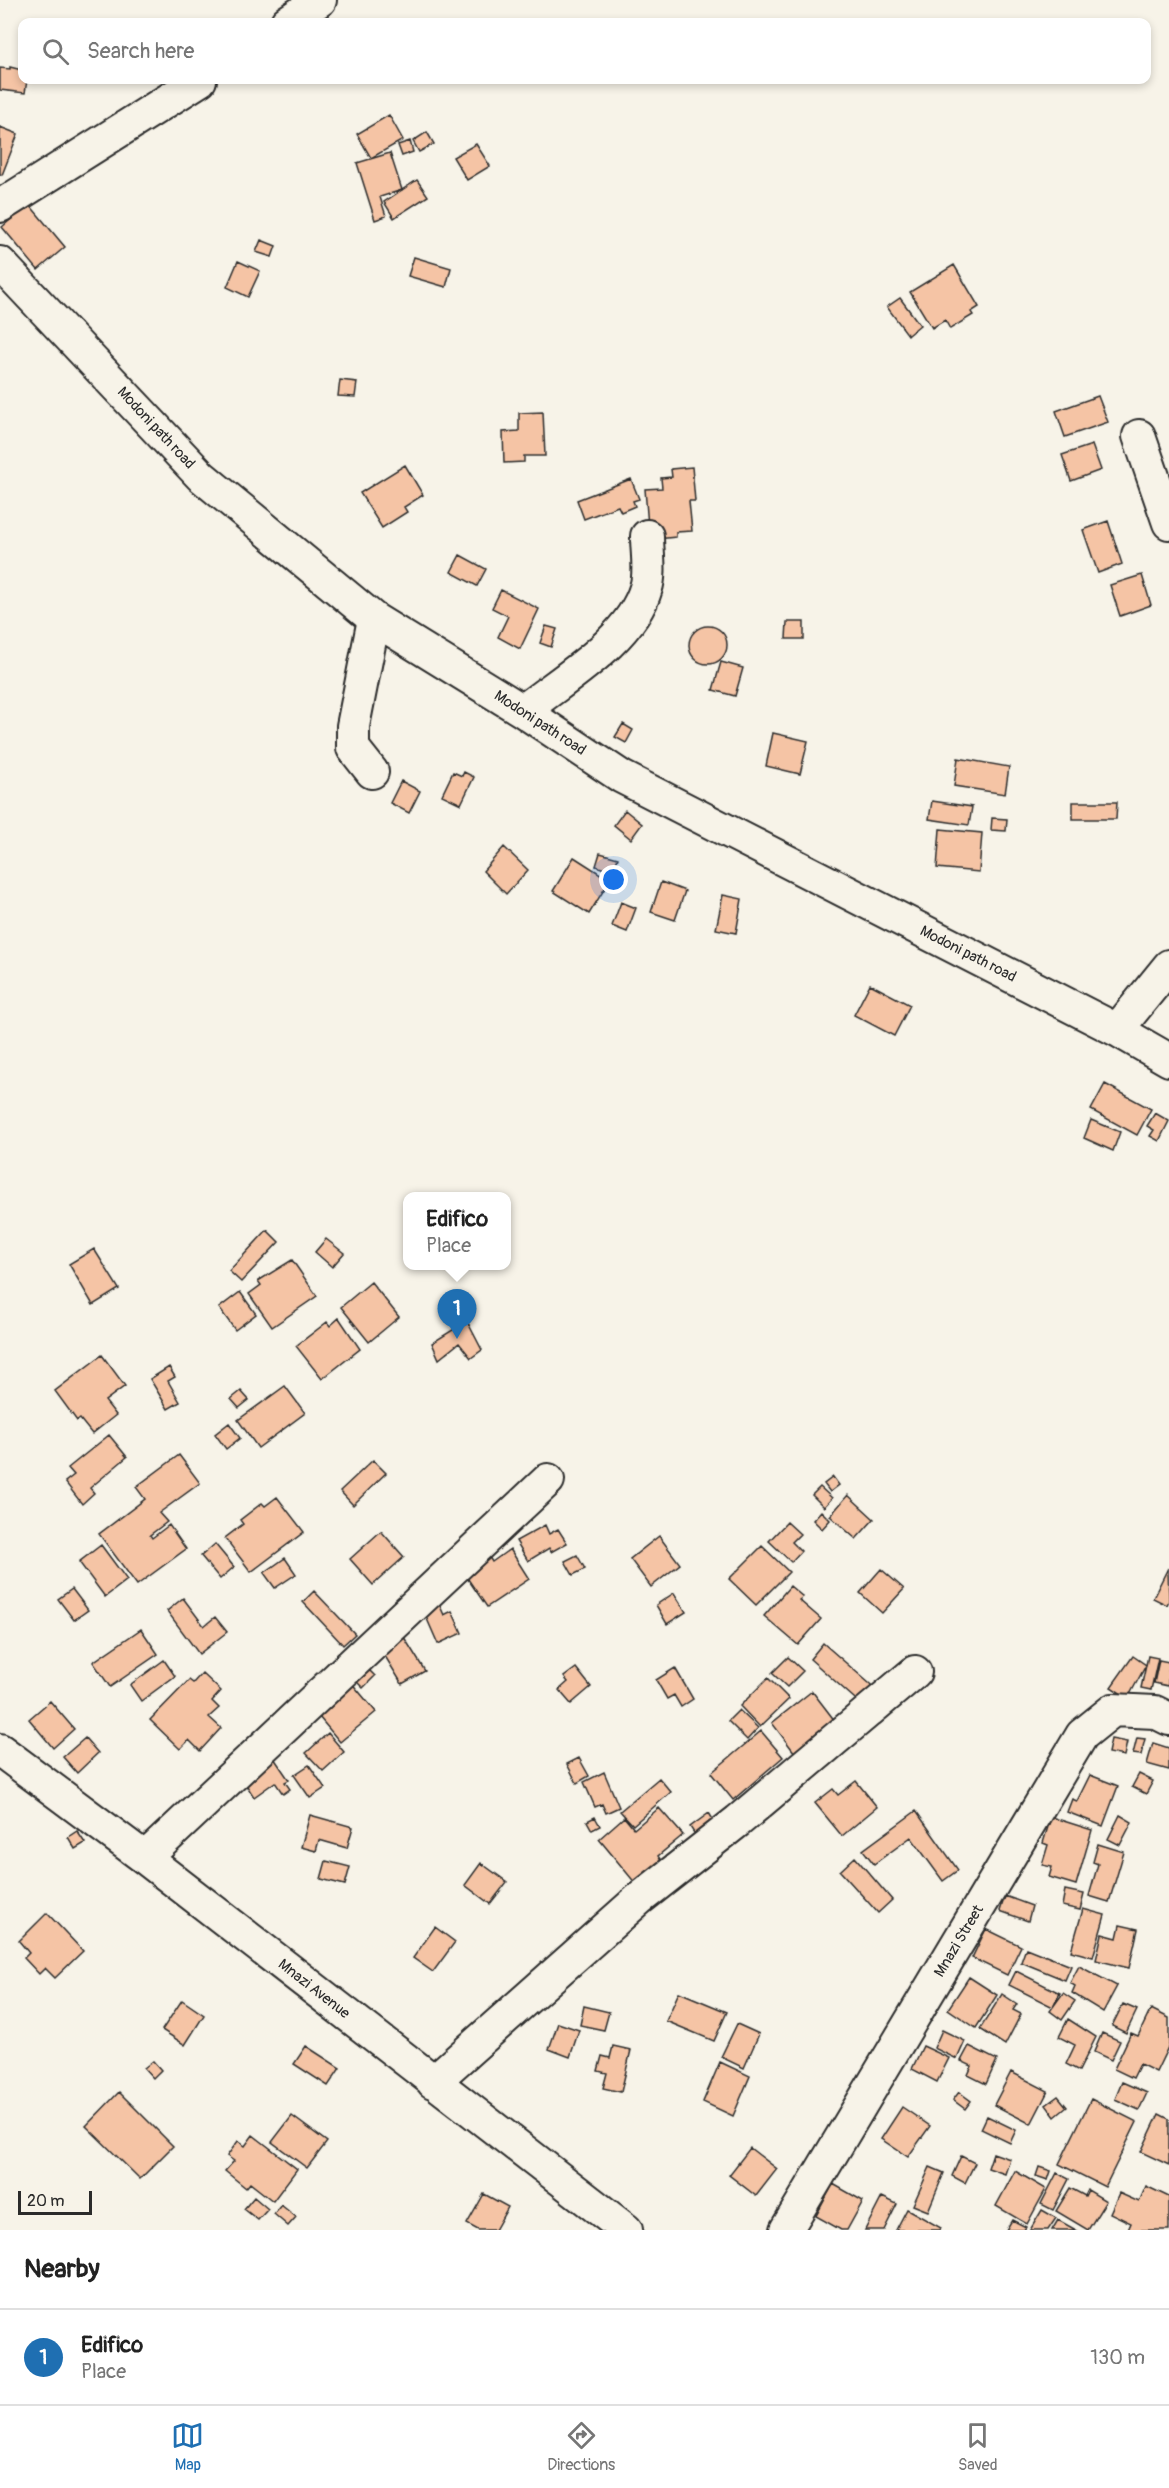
<!DOCTYPE html>
<style>
:root{--surface:#fff;--page:#f6f6f6;--text:#222;--muted:#767676;--line:#e0e0e0;--accent:#1f6fb2}
body{margin:0;font-family:Pangolin,sans-serif;background:var(--page);color:var(--text)}
.scale{position:absolute;left:18px;bottom:15px;width:74px;box-sizing:border-box;padding-left:6px;border:3px solid #2b2b2b;border-top:0;font-size:16px;line-height:21px;white-space:nowrap;color:#2b2b2b;-webkit-text-stroke:4px #f7f3e8;paint-order:stroke}
.you{position:absolute;left:614px;top:880px;width:21px;height:21px;margin:-15px;border:4px solid #fff;border-radius:50%;background:#1a73e8;box-shadow:0 0 0 9px #1a73e833}
.badge{display:grid;place-items:center;width:39px;height:39px;border-radius:50%;background:var(--accent);color:#fff;font-size:20px;font-weight:700}
.pin{position:absolute;translate:-50% -50px;filter:drop-shadow(0 2px 3px #0008)}
.pin::after{content:'';position:absolute;top:32px;width:21px;height:18px;background:inherit;clip-path:polygon(0 0,100% 0,50% 100%)}
.popup{position:absolute;left:403px;top:1192px;width:108px;height:78px;box-sizing:border-box;display:grid;place-content:center;border-radius:12px;background:var(--surface);filter:drop-shadow(0 2px 4px #0005);font-size:20px;white-space:nowrap;color:var(--muted)}
.popup b{font-size:22px;color:var(--text)}
.popup::after{content:'';position:absolute;left:50%;top:100%;margin-left:-12px;border:12px solid transparent;border-top-color:var(--surface)}
.list{margin:0;padding:0;list-style:none}
h2{display:flex;justify-content:space-between;align-items:center;height:78px;margin:0;padding:0 24px;font-size:26px}
h2 small{font-size:20px;font-weight:400;color:var(--muted)}
.list li{display:grid;grid-template-columns:39px 1fr auto;gap:18px;align-items:center;box-sizing:border-box;height:96px;padding:0 24px;border-top:2px solid var(--line)}
.list b{display:block;font-size:22px;white-space:nowrap}
.list p{margin:0;font-size:20px;white-space:nowrap;color:var(--muted)}
.list em{font-size:20px;font-style:normal;color:var(--muted)}
.icon{flex:none;width:33px;height:33px;fill:none;stroke:currentColor;stroke-width:2;stroke-linecap:round;stroke-linejoin:round}
.map{position:relative;flex:none;width:1169px;height:2230px;overflow:hidden}
.search{position:absolute;background:var(--surface);box-shadow:0 3px 9px #0003;left:18px;right:18px;top:18px;height:66px;display:flex;align-items:center;gap:15px;box-sizing:border-box;padding:0 21px;border-radius:12px;color:var(--muted);font-size:22px}
.sheet{height:174px;background:var(--surface)}
nav{display:flex;justify-content:space-around;align-items:center;box-sizing:border-box;height:84px;border-top:2px solid var(--line);background:var(--surface);font-size:16px;color:var(--muted)}
nav a{display:grid;justify-items:center;gap:3px}
nav .on{color:var(--accent)}
.map>svg:first-child{display:block}
.building{fill:#f5c4a5;stroke:#2b2b2b;stroke-width:1.5}
.lines{fill:none;stroke-linecap:round;stroke-linejoin:round}
.minor-casing{stroke:#2b2b2b;stroke-width:36}
.minor{stroke:#f7f3e8;stroke-width:32}
.labels{text-anchor:middle;dominant-baseline:central;stroke-width:6;stroke-linejoin:round;paint-order:stroke}
.street-label{font-size:15px;fill:#2b2b2b;stroke:#f7f3e8}
</style>
<div class="map">
<svg width="1169" height="2230" viewBox="0 0 1169 2230">
<rect width="100%" height="100%" fill="#f7f3e8"/>
<filter id="ink" filterUnits="userSpaceOnUse"><feTurbulence type="fractalNoise" baseFrequency=".0167" numOctaves="2"/><feDisplacementMap in="SourceGraphic" scale="12" xChannelSelector="R" yChannelSelector="G"/><feConvolveMatrix kernelMatrix="1 2 1 2 8 2 1 2 1" color-interpolation-filters="sRGB"/></filter>
<g filter="url(#ink)">
<!-- building -->
<path class="building" d="M10,67L22,70V80H27L25,93L0,90V68L10,69Z
M389,115L403,140L371,158L357,134Z
M0,127L18,134L2,175L0,174Z
M427,132L434,144L419,152L413,141Z
M410,141L413,152L402,156L398,145Z
M476,144L490,166L467,180L453,157Z
M390,153L402,190L380,197L386,216L375,220L357,163Z
M417,180L428,196L394,218L384,202Z
M29,204L65,247L38,270L2,227Z
M261,240L276,246L272,257L256,252Z
M414,257L451,268L446,287L408,276Z
M238,261L260,271L248,297L227,287Z
M954,265L979,307L971,312L973,315L950,329L945,320L932,328L910,292Z
M900,298L920,325L908,335L887,307Z
M340,380L357,382L355,397L338,396Z
M1098,396L1108,422L1065,437L1056,411Z
M543,412L545,456H524V462L504,463L503,432L519,431V413Z
M1092,445L1101,470L1071,481L1062,455Z
M405,465L423,495L404,507L407,512L382,528L360,493Z
M692,467L695,501H689L692,531L676,532V537L657,539L648,526L645,489L662,488L661,478L672,477L671,469Z
M631,479L639,499L633,501L635,506L621,512L618,506L584,519L577,500Z
M1108,521L1122,564L1098,573L1083,530Z
M460,555L486,569L477,586L451,572Z
M1142,575L1151,605L1120,616L1110,585Z
M501,590L539,609L520,649L498,637L508,616L492,608Z
M787,622H804V639H786Z
M689 645a19 19 0 1 1 38 0a19 19 0 1 1-38 0Z
M546,626L557,629L551,647L540,643Z
M721,662L743,668L735,696L713,690Z
M623,724L633,730L626,743L615,737Z
M773,733L808,741L800,774L766,766Z
M958,758L1009,767L1005,794L954,786Z
M453,772L462,776L464,772L474,777L461,804L442,795Z
M401,781L420,791L409,813L390,803Z
M932,801L972,807L969,825L929,819Z
M1073,802H1117L1116,819H1073Z
M625,810L642,824L631,839L614,825Z
M992,818L1007,819L1006,831L991,830Z
M940,829L982,833L979,872L937,868Z
M504,847L528,870L506,894L483,871Z
M600,853L618,858L613,872L596,866Z
M574,857L610,880L589,914L553,891Z
M661,882L685,891L675,920L651,912Z
M723,895L742,899L736,933L716,929Z
M621,902L636,908L627,932L612,926Z
M870,984L910,1005L894,1036L854,1015Z
M1105,1084L1151,1109L1137,1135L1091,1110Z
M1155,1113L1169,1121L1159,1141L1150,1136L1154,1130L1147,1126Z
M1091,1120L1120,1132L1113,1151L1084,1138Z
M267,1230L279,1242L241,1282L229,1271Z
M326,1239L344,1253L332,1267L315,1252Z
M94,1249L119,1289L93,1305L69,1264Z
M292,1260L317,1296L272,1327L249,1294L261,1285L258,1281Z
M371,1282L399,1317L369,1342L341,1307Z
M240,1292L256,1314L235,1330L219,1308Z
M339,1318L360,1349L322,1379L296,1346L327,1322L330,1326Z
M467,1321L482,1350L471,1358L459,1343L439,1359L432,1343Z
M102,1355L125,1386L105,1401L116,1415L92,1434L80,1419L77,1421L55,1391Z
M169,1367L175,1377L168,1381L180,1402L168,1409L150,1379Z
M285,1386L305,1413L258,1448L238,1420Z
M241,1391L249,1400L239,1408L231,1399Z
M229,1423L240,1438L226,1449L215,1434Z
M109,1435L127,1457L90,1488L94,1493L82,1504L65,1482L74,1475L68,1468Z
M179,1455L200,1483L159,1513L167,1522L150,1535L152,1538L169,1525L186,1549L137,1585L99,1534L145,1499L136,1487Z
M373,1460L386,1473L353,1505L340,1491Z
M833,1477L839,1485L830,1492L824,1484Z
M820,1487L832,1498L824,1507L812,1495Z
M848,1495L874,1519L856,1539L830,1516Z
M277,1497L304,1532L251,1572L225,1538L243,1524L240,1520L262,1503L265,1506Z
M821,1511L830,1520L822,1529L813,1520Z
M787,1522L800,1534L792,1542L801,1551L791,1562L769,1541Z
M545,1525L549,1534L558,1529L567,1543L551,1552L549,1548L528,1561L516,1541Z
M381,1531L404,1557L373,1585L350,1559Z
M659,1536L680,1564L651,1587L630,1559Z
M215,1544L234,1567L220,1579L201,1556Z
M101,1545L127,1580L105,1597L79,1562Z
M762,1546L789,1572L756,1605L729,1579Z
M510,1549L529,1579L487,1607L461,1569L486,1552L492,1562Z
M577,1555L585,1569L573,1575L565,1561Z
M285,1558L296,1574L275,1588L264,1573Z
M1168,1568L1169,1600L1167,1605L1153,1598Z
M881,1569L904,1589L882,1613L860,1593Z
M790,1586L803,1597L799,1600L821,1619L798,1645L764,1616Z
M72,1589L88,1610L74,1620L58,1599Z
M314,1591L355,1634L343,1645L303,1602Z
M674,1593L686,1612L667,1624L656,1605Z
M436,1597L444,1615L452,1611L462,1633L438,1644L420,1603Z
M183,1598L204,1626L215,1617L227,1632L199,1654L167,1611Z
M141,1629L158,1654L110,1687L93,1662Z
M402,1634L425,1671L402,1684L380,1648Z
M823,1643L877,1690L863,1706L810,1659Z
M1133,1656L1146,1665L1128,1698L1111,1687Z
M1148,1656L1158,1658L1151,1690L1141,1688Z
M788,1657L803,1671L787,1687L772,1673Z
M164,1660L175,1676L141,1701L130,1685Z
M1159,1660L1169,1662L1168,1686L1154,1683Z
M362,1663L375,1676L363,1688L350,1675Z
M576,1668L591,1687L571,1704L559,1690L568,1682L564,1677Z
M675,1668L693,1699L681,1707L674,1695L667,1699L656,1680Z
M202,1673L221,1691L212,1701L219,1708L209,1717L221,1728L200,1751L189,1740L180,1749L150,1720L189,1680L193,1683Z
M768,1678L789,1699L760,1727L740,1706Z
M350,1681L376,1712L340,1742L314,1711Z
M812,1691L835,1721L798,1757L772,1723Z
M50,1701L74,1729L53,1748L29,1719Z
M739,1710L758,1728L747,1740L728,1721Z
M761,1731L783,1757L733,1800L711,1773Z
M328,1733L344,1752L323,1771L306,1753Z
M85,1738L98,1753L77,1773L63,1757Z
M1137,1738L1145,1739L1141,1755L1133,1754Z
M1111,1739L1127,1742L1124,1756L1108,1753Z
M1153,1743L1169,1748V1770L1147,1764Z
M272,1755L289,1780L285,1782L290,1789L283,1794L275,1782L254,1797L245,1783L260,1773L256,1767Z
M579,1758L589,1776L577,1783L567,1764Z
M309,1765L325,1788L310,1798L294,1775Z
M604,1772L619,1807L606,1813L602,1804L595,1807L584,1782Z
M1139,1774L1153,1781L1146,1794L1132,1787Z
M1090,1775L1118,1786L1103,1826L1067,1812L1072,1799L1077,1801Z
M659,1778L671,1792L633,1825L620,1811Z
M856,1781L877,1807L842,1836L815,1803L833,1789L838,1795Z
M659,1808L683,1835L658,1856L662,1862L636,1884L599,1839L624,1817L634,1829Z
M916,1811L958,1870L943,1881L911,1837L874,1864L863,1850Z
M709,1813L717,1826L698,1839L690,1827Z
M310,1815L353,1827L347,1848L319,1840L316,1851L301,1847Z
M1120,1815L1132,1822L1120,1845L1108,1839Z
M595,1817L600,1826L592,1830L587,1821Z
M1051,1817L1092,1830L1076,1885L1049,1877L1052,1867L1042,1865L1048,1845L1043,1843Z
M77,1831L85,1843L75,1849L68,1837Z
M1098,1844L1124,1852L1109,1902L1089,1896L1098,1864L1093,1862Z
M855,1857L892,1900L878,1913L840,1871Z
M326,1861L350,1867L345,1885L321,1879Z
M481,1863L507,1882L490,1904L465,1885Z
M1065,1890L1084,1894L1080,1910L1062,1906Z
M1005,1896L1032,1906L1028,1921L1000,1911Z
M1083,1909L1105,1915L1093,1957L1071,1951Z
M47,1913L83,1951L55,1978L45,1968L39,1974L24,1958L29,1953L19,1941Z
M1120,1925L1138,1929L1129,1968L1096,1960L1102,1934L1117,1938Z
M435,1927L455,1942L433,1972L413,1958Z
M986,1929L1021,1946L1007,1975L972,1958Z
M1026,1948L1071,1966L1065,1980L1021,1962Z
M1079,1966L1117,1986L1103,2012L1072,1993L1075,1986L1070,1983Z
M1016,1971L1060,1993L1053,2007L1009,1985Z
M969,1977L997,1995L976,2028L948,2009Z
M679,1992L727,2012L714,2041L666,2021Z
M1063,1993L1075,2001L1062,2020L1050,2011Z
M1002,1994L1017,2004L1013,2010L1021,2014L1005,2045L980,2029Z
M182,2000L204,2015L185,2045L162,2030Z
M1123,2004L1137,2010L1126,2033L1112,2026Z
M584,2006L609,2012L604,2030L580,2025Z
M1151,2009L1169,2018V2045L1156,2072L1140,2064L1133,2078L1114,2069L1131,2033L1138,2036Z
M1068,2019L1096,2037L1079,2071L1066,2064L1075,2045L1059,2037Z
M558,2023L579,2030L570,2057L549,2049Z
M737,2024L759,2034L744,2068L721,2057Z
M942,2030L965,2041L957,2059L934,2048Z
M1102,2033L1120,2041L1111,2060L1094,2052Z
M306,2046L340,2068L328,2086L294,2064Z
M613,2046L631,2050L621,2092L603,2088L607,2073L598,2071L602,2056L610,2058Z
M923,2046L949,2058L937,2082L912,2069Z
M969,2046L997,2060L986,2084L968,2075L972,2066L961,2061Z
M153,2061L161,2070L153,2078L144,2068Z
M720,2062L750,2076L733,2116L703,2102Z
M1011,2072L1048,2091L1031,2124L994,2105Z
M1122,2082L1147,2093L1139,2110L1115,2099Z
M119,2092L173,2146L140,2179L86,2126Z
M959,2092L971,2101L965,2109L953,2100Z
M1058,2096L1067,2107L1055,2117L1046,2105Z
M1091,2099L1137,2122L1105,2187L1059,2164Z
M902,2107L930,2126L908,2157L881,2139Z
M1159,2114L1169,2119V2165L1141,2152Z
M292,2116L327,2142L307,2168L272,2142Z
M987,2116L1016,2130L1010,2143L981,2129Z
M253,2135L297,2169L273,2201L250,2183L246,2188L225,2171L234,2161L227,2156L238,2141L245,2146Z
M750,2148L777,2169L756,2196L729,2175Z
M993,2153L1010,2159L1005,2174L988,2168Z
M961,2156L975,2163L965,2183L952,2176Z
M930,2167L944,2173L928,2211L913,2205Z
M1039,2167L1051,2171L1048,2180L1036,2176Z
M1015,2171L1046,2189L1027,2224L996,2206Z
M1057,2173L1069,2179L1053,2210L1041,2204Z
M833,2184L863,2201L847,2230H841L816,2216Z
M1146,2186L1169,2197V2230H1128L1131,2223L1110,2213L1119,2193L1139,2202Z
M1070,2188L1085,2196L1088,2190L1106,2201L1088,2230L1056,2211Z
M484,2194L508,2207L495,2230H478L467,2224Z
M254,2197L268,2209L258,2220L244,2209Z
M882,2197L897,2204L884,2230H865Z
M281,2205L296,2217L288,2226L274,2214Z
M907,2209L941,2228L940,2230H896Z
M1042,2210L1056,2218L1048,2230H1030Z
M1012,2220L1026,2227L1024,2230H1006Z
M1058,2220L1076,2230H1052Z"/>
<g class="lines">
<!-- minor casing -->
<g class="minor-casing">
<path id="minor" d="M287,22L320,0
M0,206L200,80
M0,263L201,476L374,619L523,711L622,777L1117,1030L1169,1060
M1139,436L1169,523
M523,711C564,678 631,640 646,588C651,573 647,552 647,536
M372,772L353,748V726L374,619
M1117,1030L1169,966
M0,1750L145,1858L626,2230
M145,1858L548,1480
M433,2082L639,1899L738,1821L915,1672
M786,2230L1082,1735L1113,1710L1155,1712L1169,1719"/>
</g>
<!-- minor -->
<use href="#minor" class="minor"/>
</g>
</g>
<g class="labels">
<!-- street labels -->
<g class="street-label">
<text transform="translate(156 428) rotate(47)">Modoni path road</text>
<text transform="translate(540 723) rotate(33)">Modoni path road</text>
<text transform="translate(968 954) rotate(27)">Modoni path road</text>
<text transform="translate(959 1941) rotate(-59)">Mnazi Street</text>
<text transform="translate(314 1989) rotate(38)">Mnazi Avenue</text>
</g>
</g>
</svg>
<div class="scale">20 m</div>
<div class="you"></div>
<div class="pin badge" style="left:457px;top:1339px">1</div>
<div class="popup"><b>Edifico</b>Place</div>
<div class="search"><svg class="icon" aria-label="search" viewBox="0 0 24 24"><circle cx="10" cy="10" r="6"/><path d="M15 15l6 6"/></svg>Search here</div>
</div>
<section class="sheet">
<h2>Nearby<small></small></h2>
<ul class="list">
<li><span class="badge">1</span><div><b>Edifico</b><p>Place</p></div><em>130 m</em></li>
</ul>
</section>
<nav>
<a class="on"><svg class="icon" aria-label="map" viewBox="0 0 24 24"><path d="M3 6l6-2 6 2 6-2v14l-6 2-6-2-6 2zM9 4v14M15 6v14"/></svg>Map</a>
<a><svg class="icon" aria-label="directions" viewBox="0 0 24 24"><path d="M12 3l9 9-9 9-9-9zM9 14v-3h6M13 9l2 2-2 2"/></svg>Directions</a>
<a><svg class="icon" aria-label="saved" viewBox="0 0 24 24"><path d="M7 4h10v16l-5-4-5 4z"/></svg>Saved</a>
</nav>
